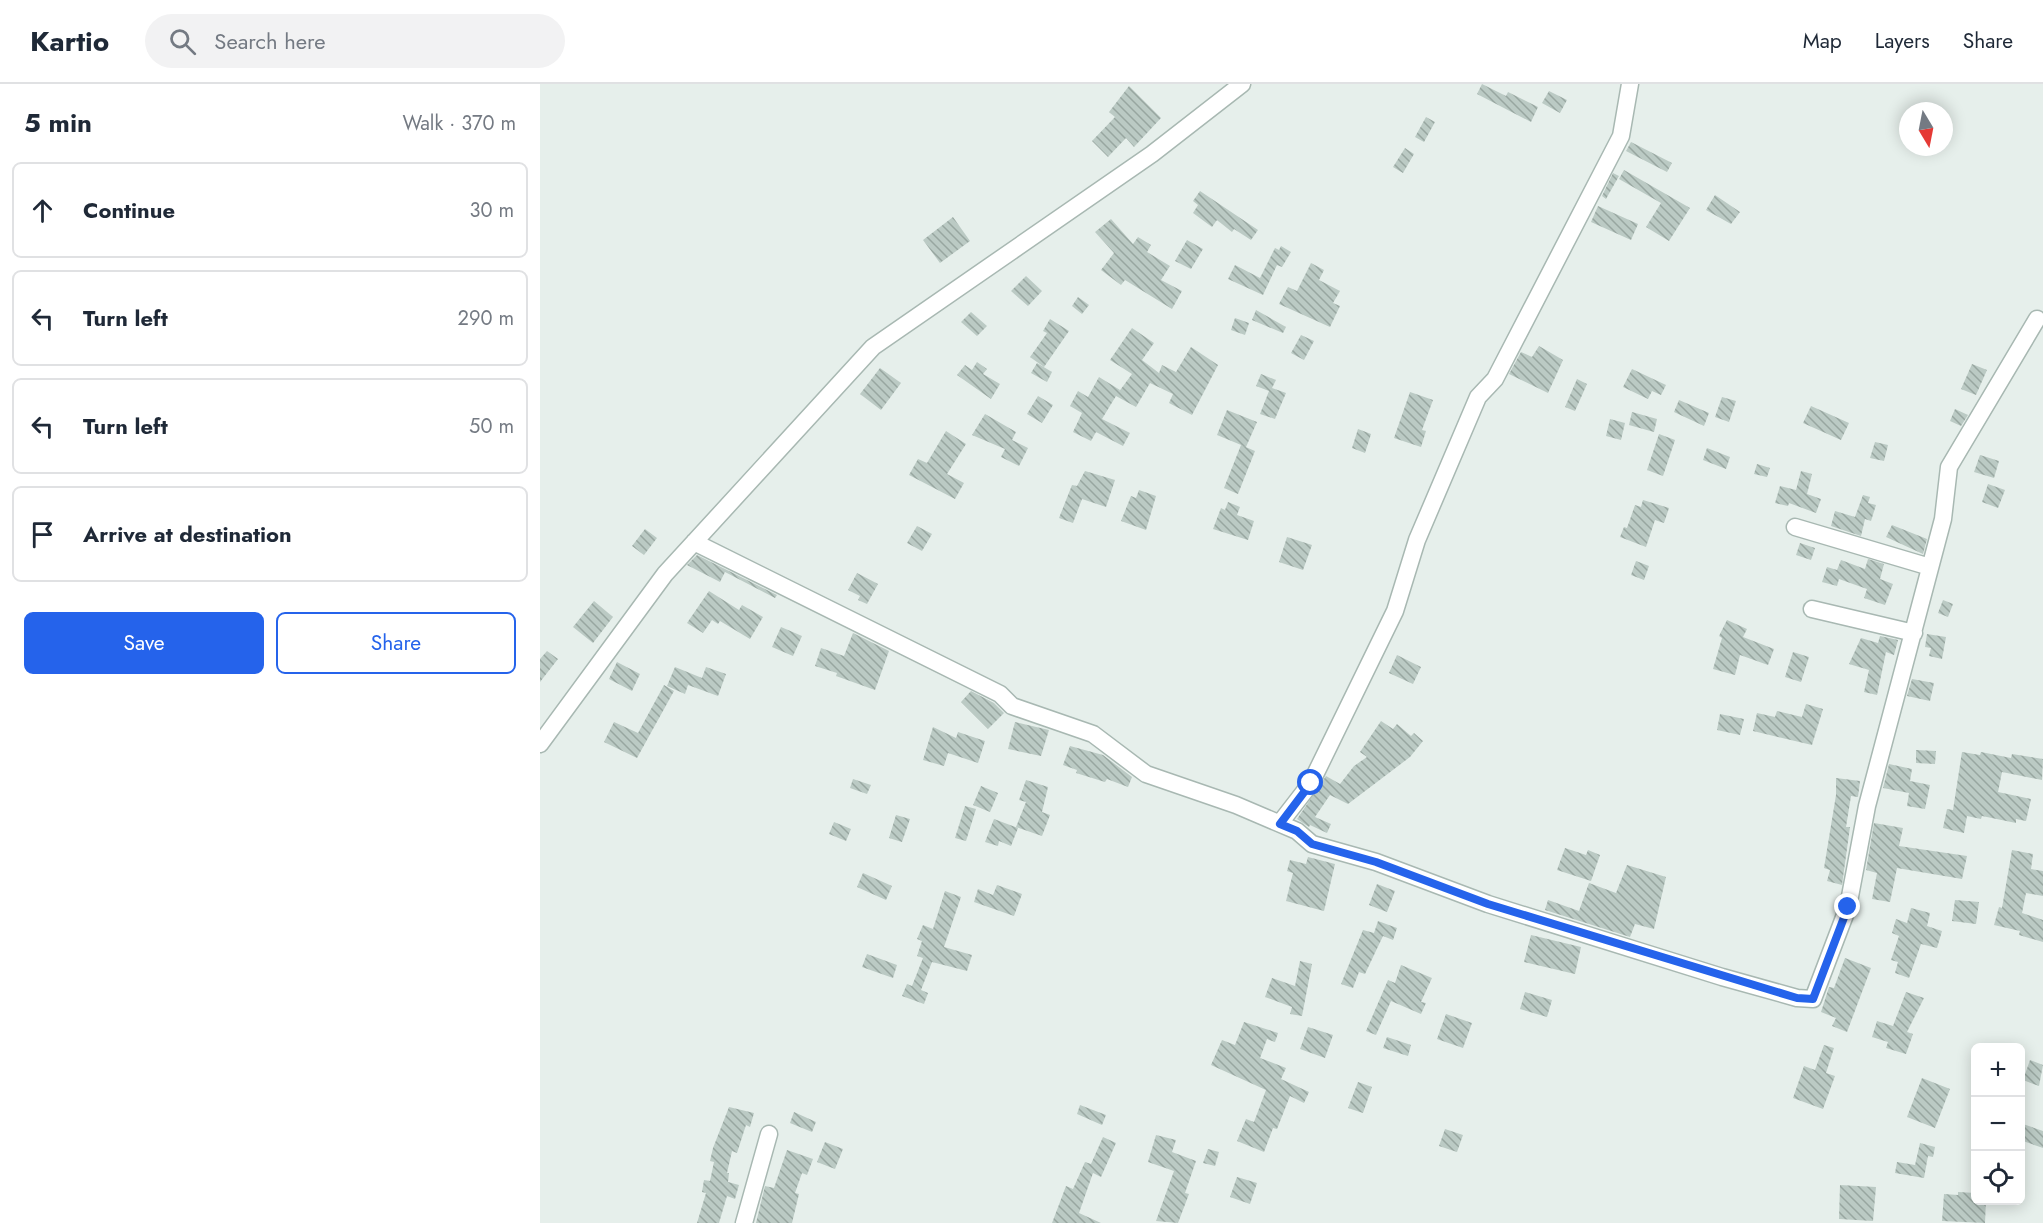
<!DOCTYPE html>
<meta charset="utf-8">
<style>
:root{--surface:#fff;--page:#f2f2f3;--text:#1f2937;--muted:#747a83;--line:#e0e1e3;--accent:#2563eb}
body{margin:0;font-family:Jost,sans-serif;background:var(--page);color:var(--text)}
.controls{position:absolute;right:18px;bottom:18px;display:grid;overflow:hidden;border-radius:9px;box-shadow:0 3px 15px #0003}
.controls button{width:54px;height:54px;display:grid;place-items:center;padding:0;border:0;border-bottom:2px solid var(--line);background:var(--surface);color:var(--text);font:30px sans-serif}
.compass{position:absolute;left:1359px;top:18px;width:54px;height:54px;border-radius:50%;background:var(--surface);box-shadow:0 3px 15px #0003;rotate:170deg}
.stop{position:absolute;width:18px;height:18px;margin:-14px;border:4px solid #2563eb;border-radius:50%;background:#fff}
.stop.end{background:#2563eb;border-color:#fff;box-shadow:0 2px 6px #0008}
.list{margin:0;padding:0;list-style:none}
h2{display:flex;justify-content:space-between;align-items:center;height:78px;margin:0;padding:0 24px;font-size:26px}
h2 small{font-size:20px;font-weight:400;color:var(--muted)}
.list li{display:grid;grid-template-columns:39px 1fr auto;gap:18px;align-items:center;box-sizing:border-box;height:96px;margin:0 12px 12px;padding:0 12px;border:2px solid var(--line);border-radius:9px}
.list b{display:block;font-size:22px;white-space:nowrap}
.list em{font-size:20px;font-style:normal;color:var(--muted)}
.actions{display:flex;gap:12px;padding:18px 24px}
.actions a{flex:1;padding:14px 0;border:2px solid var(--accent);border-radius:9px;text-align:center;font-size:21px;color:var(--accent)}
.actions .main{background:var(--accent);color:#fff}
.icon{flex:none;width:33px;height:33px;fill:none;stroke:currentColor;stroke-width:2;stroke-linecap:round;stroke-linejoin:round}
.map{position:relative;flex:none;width:1503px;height:1139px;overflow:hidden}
header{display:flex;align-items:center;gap:36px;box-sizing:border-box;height:84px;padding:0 30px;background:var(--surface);border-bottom:2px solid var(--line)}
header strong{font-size:28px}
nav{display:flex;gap:33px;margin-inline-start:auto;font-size:21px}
.search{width:420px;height:54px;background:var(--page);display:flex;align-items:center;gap:15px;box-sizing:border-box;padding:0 21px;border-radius:33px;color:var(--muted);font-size:22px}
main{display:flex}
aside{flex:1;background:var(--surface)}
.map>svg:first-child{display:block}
.building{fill:url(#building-back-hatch)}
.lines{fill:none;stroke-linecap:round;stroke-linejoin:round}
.minor-casing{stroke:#a8b8b2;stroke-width:19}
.minor{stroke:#fff;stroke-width:16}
.route{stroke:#2563eb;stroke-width:8}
</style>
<header>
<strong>Kartio</strong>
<div class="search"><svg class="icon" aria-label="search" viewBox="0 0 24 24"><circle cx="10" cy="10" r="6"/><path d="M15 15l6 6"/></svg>Search here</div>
<nav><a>Map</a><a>Layers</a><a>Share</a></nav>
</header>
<main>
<aside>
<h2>5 min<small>Walk · 370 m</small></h2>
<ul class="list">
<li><svg class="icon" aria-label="ahead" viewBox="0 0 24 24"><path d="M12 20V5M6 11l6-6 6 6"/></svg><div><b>Continue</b></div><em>30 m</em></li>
<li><svg class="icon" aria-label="left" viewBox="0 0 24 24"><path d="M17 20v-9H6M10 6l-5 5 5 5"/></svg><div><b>Turn left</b></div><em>290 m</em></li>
<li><svg class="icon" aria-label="left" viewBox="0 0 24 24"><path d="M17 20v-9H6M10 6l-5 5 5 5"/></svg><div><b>Turn left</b></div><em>50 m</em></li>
<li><svg class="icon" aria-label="arrive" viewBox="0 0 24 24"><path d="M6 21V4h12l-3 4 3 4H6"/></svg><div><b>Arrive at destination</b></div></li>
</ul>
<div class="actions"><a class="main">Save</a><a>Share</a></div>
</aside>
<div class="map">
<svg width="1503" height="1139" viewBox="0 0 1503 1139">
<defs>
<pattern id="building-back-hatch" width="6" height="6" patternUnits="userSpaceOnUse" patternTransform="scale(1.5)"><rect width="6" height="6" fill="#bbcac4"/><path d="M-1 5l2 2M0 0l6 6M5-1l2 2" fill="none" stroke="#98a6a0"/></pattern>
</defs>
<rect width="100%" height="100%" fill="#e6efeb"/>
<!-- building -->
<path class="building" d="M942,0L966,12L968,8L998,23L991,38L937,10Z
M589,2L621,34L594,63L586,54L568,73L552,57L575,33L569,28Z
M1009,7L1027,16L1020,29L1002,19Z
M886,33L895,38L884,58L875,53Z
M1091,58L1132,79L1127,88L1086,67Z
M865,64L874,70L863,89L853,83Z
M1084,86L1150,124L1129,157L1106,143L1121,119L1079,95Z
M1073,89L1079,92L1066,115L1062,112Z
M660,107L718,146L711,156L694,145L692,148L677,136L672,143L653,129L658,121L653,117Z
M1175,111L1200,128L1191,140L1166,126Z
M1058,122L1098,140L1091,156L1051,138Z
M413,133L430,157L400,179L383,156Z
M571,135L593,160L598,153L611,161L607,168L630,182L621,196L642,207L632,225L585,196L581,201L561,186L574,169L555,148Z
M647,156L663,165L651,185L635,177Z
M741,162L751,168L742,183L737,181L723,211L688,195L695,181L720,194L735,164L739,166Z
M771,179L784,186L779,196L800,207L793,219L800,222L790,243L739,220L748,203L757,207Z
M486,192L502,207L488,222L471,207Z
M538,213L549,221L542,230L532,222Z
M716,226L746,243L743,249L712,236Z
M431,228L447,242L437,252L421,238Z
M695,234L709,239L705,251L691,246Z
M510,235L529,247L504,283L490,273L507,249L503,247Z
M592,244L614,259L602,276L619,289L622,281L636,288L651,263L678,281L652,331L629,319L633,310L610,299L596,323L576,312L562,335L590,349L583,362L556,348L551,357L533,348L542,329L530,322L538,307L548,313L559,293L580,306L578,309L592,290L570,276Z
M761,251L774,257L764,276L751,269Z
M999,262L1023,276L1008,309L969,290L981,268L992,273Z
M437,278L447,285L443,290L460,300L451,315L417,291L425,281L432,286Z
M497,279L512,288L507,298L491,289Z
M1432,280L1447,286L1436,311L1421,305Z
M340,284L361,299L341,326L320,310Z
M1092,285L1126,301L1121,311L1112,307L1108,315L1083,303Z
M721,290L736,296L732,304L746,309L735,335L720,330L729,307L716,302Z
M1037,295L1047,300L1035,327L1025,323Z
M870,308L893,316L882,346L886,347L881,363L854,354Z
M498,312L513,321L502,339L487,330Z
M1182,313L1196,317L1189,338L1175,333Z
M1139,316L1169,329L1164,342L1134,328Z
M1271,322L1309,339L1301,356L1263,339Z
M1415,325L1428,331L1421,342L1410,337Z
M687,326L717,338L706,363L677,351Z
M1092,328L1117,335L1114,348L1089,341Z
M445,330L476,348L472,356L488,364L479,382L461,373L465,365L432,351Z
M1070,335L1085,339L1081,356L1066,352Z
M818,345L831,350L825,369L812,364Z
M406,347L426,360L407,390L424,399L415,415L369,391L378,375L387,379Z
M1119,350L1135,356L1123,392L1107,386Z
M1335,358L1348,361L1344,377L1330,374Z
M701,361L715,367L698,410L684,404Z
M1167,364L1190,373L1186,385L1163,376Z
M1440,371L1459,377L1454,394L1434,388Z
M1217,380L1230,384L1227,393L1214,390Z
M545,387L575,396L566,423L542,415L533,439L519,434L532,401L537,402Z
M1261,387L1272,390L1267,410L1281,415L1276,429L1249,419L1248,422L1235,419L1240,402L1256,406Z
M1448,400L1465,406L1458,424L1442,418Z
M599,406L616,412L606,446L581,437L591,412L596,414Z
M1323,411L1330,413L1328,419L1336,421L1331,437L1325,435L1321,452L1291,442L1295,427L1315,433Z
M1103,416L1129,424L1124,439L1115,436L1106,463L1080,453L1084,443L1087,444L1095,421L1101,423Z
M688,418L700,423L697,431L714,437L708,456L673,445L681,424L685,426Z
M1352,441L1387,455L1383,470L1346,453Z
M377,442L392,450L382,467L367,459Z
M105,445L117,454L104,471L92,462Z
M747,453L772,461L763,486L739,478Z
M1260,459L1275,464L1271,476L1256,471Z
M157,471L237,511L235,514L185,488L180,498L147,481Z
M1328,475L1344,480L1340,495L1353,500L1345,521L1324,514L1327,505L1299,495L1297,502L1282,498L1287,483L1297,486L1301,476L1325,485Z
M1096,477L1109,482L1104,496L1091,491Z
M317,489L338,500L327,520L318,516L320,512L308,506Z
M169,507L199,526L202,521L223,533L210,555L180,537L178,540L172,536L163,549L147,539Z
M1403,516L1413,520L1408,533L1398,529Z
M54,517L73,533L53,559L33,543Z
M1187,536L1207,545L1203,553L1234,565L1228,581L1200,571L1195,591L1173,585L1182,554L1179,552Z
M241,543L262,552L253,572L232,563Z
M313,549L349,567L335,606L296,592L297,589L275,582L281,564L304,572Z
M1387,550L1406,553L1402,575L1389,572L1391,564L1385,563Z
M1340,552L1358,556L1354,571L1346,568L1337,611L1324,608L1329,586L1309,580L1321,554L1338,559Z
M7,567L18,575L0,598V575Z
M1253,568L1269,573L1261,598L1245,593Z
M857,571L881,583L873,600L849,589Z
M77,578L100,590L92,607L69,595Z
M135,583L162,594L166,583L186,590L178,612L148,601L145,610L127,602Z
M1372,595L1394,599L1390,617L1367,612Z
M124,601L134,607L97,674L64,658L74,638L98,649Z
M431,607L454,619L464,629L448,645L421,618Z
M1266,620L1283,625L1272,661L1213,647L1217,629L1235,633L1237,627L1262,633Z
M1180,630L1204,635L1200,651L1177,646Z
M841,637L853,645L857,640L871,652L874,649L883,657L870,673L808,720L790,711L775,733L791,740L787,749L770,741L769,743L757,735L786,692L800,700L814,682L827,673L820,668Z
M475,638L509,646L501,672L468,665Z
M393,643L416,654L418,648L445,657L438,679L408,669L404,682L383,676Z
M530,662L563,671L592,693L588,703L567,695L565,698L536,689L537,686L523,681Z
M1376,666L1396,667L1395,680L1376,679Z
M1422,668L1440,671L1441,668L1471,674L1472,670L1503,675L1502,696L1462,688L1458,708L1491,715L1486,737L1476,735V739L1442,732L1441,735L1427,732L1424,749L1403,744L1407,725L1413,726Z
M1349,680L1372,685L1370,697L1390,701L1385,725L1367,722L1369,709L1343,704Z
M1296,694L1320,697L1318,713L1311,712L1306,743H1310L1302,801L1287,797L1290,786L1284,784L1296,711Z
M313,695L331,701L327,710L310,704Z
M486,696L508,703L502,728L510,731L502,752L476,743L486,718L479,716Z
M441,702L458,709L450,728L433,721Z
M425,722L436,725L426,757L415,754Z
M356,731L370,735L362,758L349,754Z
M454,735L478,744L471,762L459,757L458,762L445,758Z
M294,738L311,745L306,757L289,750Z
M1334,739L1363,744L1359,762L1427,772L1422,795L1357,784L1350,818L1332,815L1337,789L1326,786Z
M1025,764L1046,771L1048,766L1060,771L1051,797L1017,786Z
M1472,766L1493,770L1491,785L1503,787V812L1486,809L1482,829L1503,836V858L1479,851L1480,847L1454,841L1459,823L1462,824Z
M768,773L795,780L784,827L746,817L753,789L747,787L750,776L766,780Z
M1087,781L1126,793L1114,845L1095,840L1090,853L1005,826L1008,816L1039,827L1049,799L1076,809Z
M323,789L352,802L346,816L317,803Z
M837,800L855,807L847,828L829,821Z
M457,801L482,810L474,832L434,818L438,805L453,811Z
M405,807L421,813L404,863L432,871L427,887L392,878L381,906L388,909L384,920L362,912L367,900L372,902L383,874L377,872L382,857L377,855L383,841L393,845Z
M1415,816L1439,818L1436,840L1412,837Z
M1371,824L1390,829L1387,842L1402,847L1397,864L1381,860L1369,894L1355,889L1358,878L1351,876L1359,852L1352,849L1356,835L1367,839Z
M838,837L857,844L853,856L843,852L825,890L819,888L813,904L801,900L823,846L834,849Z
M991,851L1041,863L1035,890L984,878Z
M327,870L357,881L353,894L322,883Z
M1305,874L1331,884L1307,948L1292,942L1296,934L1281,928L1289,903L1294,904Z
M760,877L772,880L762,932L750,930L752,923L725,913L732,894L755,902Z
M861,881L892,894L881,918L886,919L881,930L851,917L836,951L826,947L848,896L855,899Z
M985,908L1012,916L1007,933L980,925Z
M1366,908L1384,914L1367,948L1373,950L1366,970L1346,964L1348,958L1332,953L1337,937L1353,942Z
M906,930L932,939L923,964L897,955Z
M704,938L738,949L735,958L727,955L720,974L746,984L741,995L769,1008L764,1019L750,1012L737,1045L733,1044L724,1068L697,1057L706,1035L714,1038L726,1006L671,981L682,956L695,961Z
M768,943L793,951L785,974L760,965Z
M847,953L871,961L868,972L843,964Z
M1284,961L1294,964L1286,989L1295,992L1283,1025L1253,1014L1264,982L1275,986Z
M1490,976L1503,981L1499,1002L1483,996Z
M1382,994L1410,1005L1395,1044L1367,1033Z
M818,998L832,1003L823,1029L808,1024Z
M540,1021L566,1031L562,1041L537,1030Z
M189,1023L214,1029L210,1043L206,1041L197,1069L192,1067L187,1089H189L188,1098L199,1101L195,1115L187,1112L179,1139H157L166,1109L162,1108L164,1096L170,1097L174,1078L170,1077L173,1064Z
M254,1028L276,1038L272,1048L250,1039Z
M1480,1039L1503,1047V1064L1480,1056Z
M905,1045L923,1051L917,1068L899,1062Z
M616,1051L636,1056L632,1068L656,1077L645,1109L649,1110L638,1139L616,1137L634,1087L608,1078Z
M563,1053L576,1059L561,1093L553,1089L539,1129L561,1139H512L526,1102L533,1105L545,1078L551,1080Z
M285,1058L303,1065L295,1085L277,1078Z
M1380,1059L1395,1063L1393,1073L1388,1072L1384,1094L1355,1089L1357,1078L1375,1081Z
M668,1065L679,1068L675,1082L663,1079Z
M247,1066L273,1075L267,1091L262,1089L255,1109L259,1110L252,1139H216L225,1102L234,1104Z
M697,1093L717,1099L710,1120L690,1113Z
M1300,1101L1336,1103L1333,1137L1299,1135Z
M1418,1108L1436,1109V1116H1446L1445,1139L1402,1137L1404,1110L1418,1111Z"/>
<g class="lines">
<!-- minor casing -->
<g class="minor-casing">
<path id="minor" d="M1255,443L1390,483
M154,458L460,610L472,622L553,650L606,690L696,721L757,747L772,760L836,778L948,820L1182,893L1257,914L1273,915L1308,823L1327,722L1403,435L1409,383L1497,235
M1272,525L1374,549
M0,660L125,490L333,263L612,70L702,0
M740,739L771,699L855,527L877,456L938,313L955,295L1081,52L1090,0
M204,1139L229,1050"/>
</g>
<!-- minor -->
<use href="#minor" class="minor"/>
</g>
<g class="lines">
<!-- route -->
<path class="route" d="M771,699L740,740L757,747L772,760L836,778L948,820L1257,914L1273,915L1308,823"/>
</g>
</svg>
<div class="controls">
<button>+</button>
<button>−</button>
<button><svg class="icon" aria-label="locate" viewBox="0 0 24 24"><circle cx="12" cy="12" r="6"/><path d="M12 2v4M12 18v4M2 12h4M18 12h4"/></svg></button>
</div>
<svg class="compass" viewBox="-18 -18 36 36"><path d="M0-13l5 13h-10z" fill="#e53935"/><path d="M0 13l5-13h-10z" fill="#747a83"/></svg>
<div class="stop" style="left:771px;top:699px"></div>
<div class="stop end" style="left:1308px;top:823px"></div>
</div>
</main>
